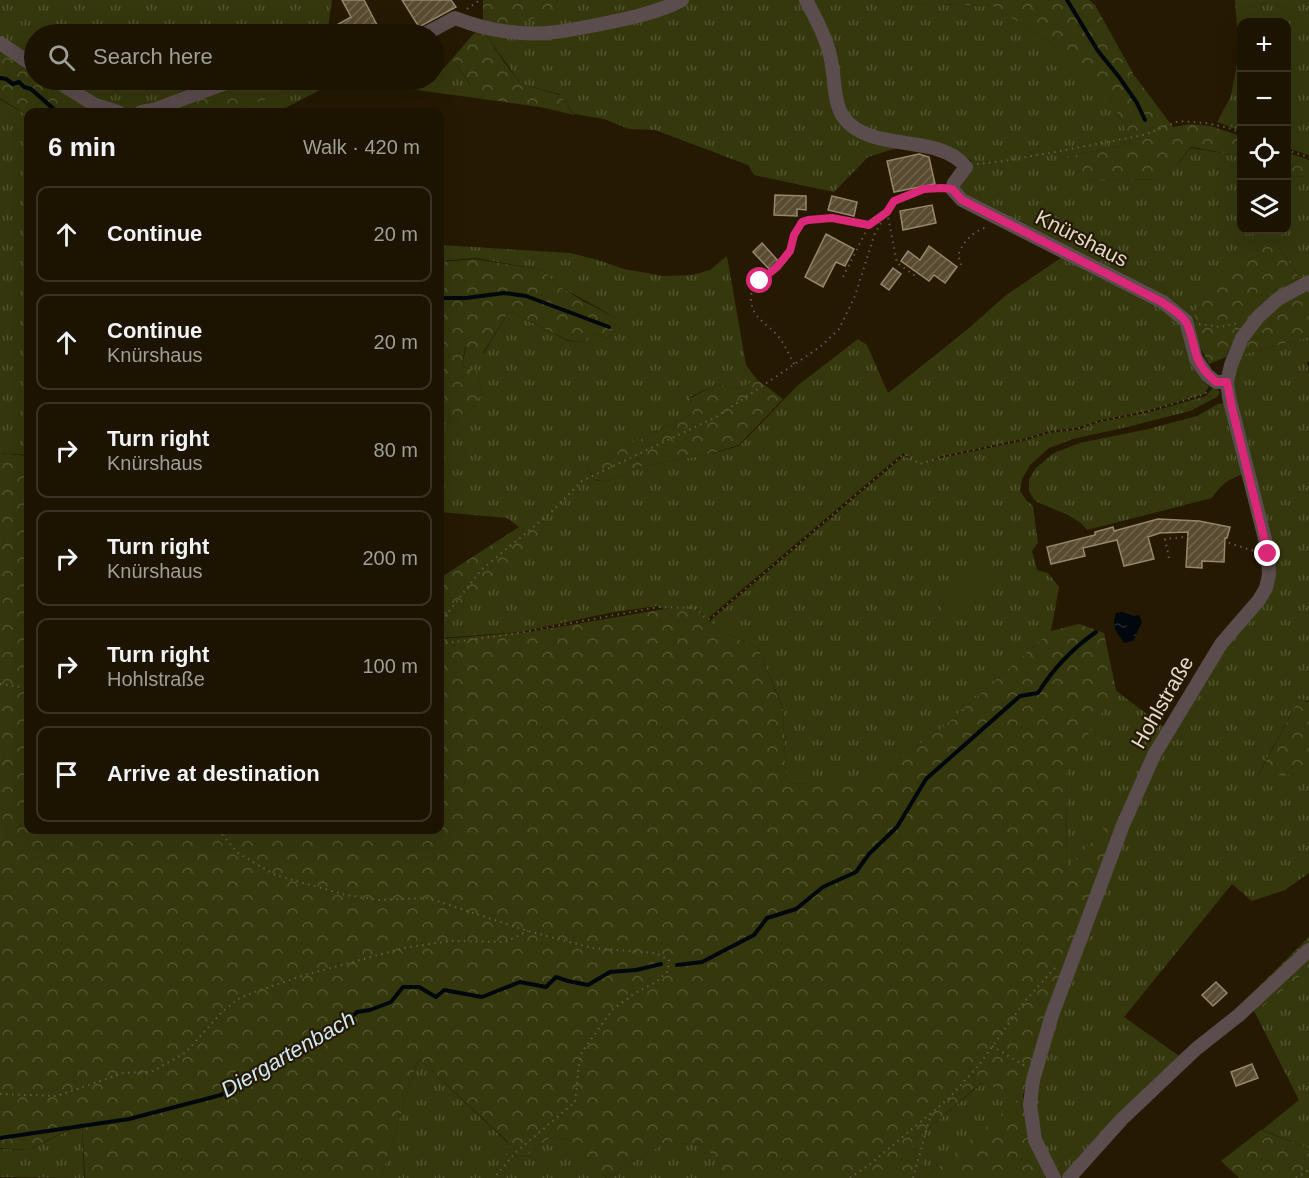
<!DOCTYPE html>
<meta charset="utf-8">
<style>
:root{--surface:#1c1301;--page:#292010;--text:#f1f3f6;--muted:#a09e99;--line:#3a3223}
body{margin:0;font-family:Helvetica,sans-serif;background:var(--page);color:var(--text)}
.controls{position:absolute;right:18px;top:18px;display:grid;overflow:hidden;border-radius:12px;box-shadow:0 6px 24px #0002}
.controls button{width:54px;height:54px;display:grid;place-items:center;padding:0;border:0;border-bottom:2px solid var(--line);background:var(--surface);color:var(--text);font:30px sans-serif}
.stop{position:absolute;width:18px;height:18px;margin:-14px;border:4px solid #db2777;border-radius:50%;background:#fff}
.stop.end{background:#db2777;border-color:#fff;box-shadow:0 2px 6px #0008}
.list{margin:0;padding:0;list-style:none}
h2{display:flex;justify-content:space-between;align-items:center;height:78px;margin:0;padding:0 24px;font-size:26px}
h2 small{font-size:20px;font-weight:400;color:var(--muted)}
.list li{display:grid;grid-template-columns:39px 1fr auto;gap:18px;align-items:center;box-sizing:border-box;height:96px;margin:0 12px 12px;padding:0 12px;border:2px solid var(--line);border-radius:12px}
.list b{display:block;font-size:22px;white-space:nowrap}
.list p{margin:0;font-size:20px;white-space:nowrap;color:var(--muted)}
.list em{font-size:20px;font-style:normal;color:var(--muted)}
.icon{flex:none;width:33px;height:33px;fill:none;stroke:currentColor;stroke-width:2;stroke-linecap:round;stroke-linejoin:round}
.map{position:relative;flex:none;width:1309px;height:1178px;overflow:hidden}
.search{position:absolute;background:var(--surface);box-shadow:0 6px 24px #0002;left:24px;top:24px;width:420px;height:66px;display:flex;align-items:center;gap:15px;box-sizing:border-box;padding:0 21px;border-radius:33px;color:var(--muted);font-size:22px}
.panel{position:absolute;background:var(--surface);box-shadow:0 6px 24px #0002;left:24px;top:108px;width:420px;height:726px;border-radius:12px}
.map>svg:first-child{display:block}
.grass{fill:url(#grass-tufts)}
.forest{fill:url(#forest-crowns);fill-rule:evenodd}
.park{fill:#35380d}
.water{fill:url(#water-ripples)}
.lines{fill:none;stroke-linecap:round;stroke-linejoin:round}
.stream{stroke:#00080e;stroke-width:4}
.building{fill:url(#building-hatch);stroke:#96876b;stroke-width:1.5}
.path{stroke:#635943;stroke-width:2;stroke-dasharray:1.5 4.5;stroke-linecap:butt}
.minor{stroke:#5b4c4d;stroke-width:14}
.route{stroke:#db2777;stroke-width:8}
.labels{text-anchor:middle;dominant-baseline:central;stroke-width:4.5;stroke-linejoin:round;paint-order:stroke}
.street-label{font-size:21px;fill:#e1d9ca;stroke:#251901}
.water-label{font-size:22px;font-style:italic;fill:#cfe8f5;stroke:#251901}
</style>
<div class="map">
<svg width="1309" height="1178" viewBox="0 0 1309 1178">
<defs>
<pattern id="grass-tufts" width="24" height="20" patternUnits="userSpaceOnUse" patternTransform="scale(1.5)"><rect width="24" height="20" fill="#35380d"/><path d="M3 7l-1-3M5 7V3M7 7l1-3M15 17l-1-3M17 17v-4M19 17l1-3" fill="none" stroke="#52542f"/></pattern>
<pattern id="forest-crowns" width="20" height="18" patternUnits="userSpaceOnUse" patternTransform="scale(1.5)"><rect width="20" height="18" fill="#35380d"/><path d="M2 6a3 3 0 1 1 6 0M12 15a3 3 0 1 1 6 0" fill="none" stroke="#52542f"/></pattern>
<pattern id="water-ripples" width="26" height="14" patternUnits="userSpaceOnUse" patternTransform="scale(1.5)"><rect width="26" height="14" fill="#00080e"/><path d="M2 4q2-2 4 0t4 0M15 11q2-2 4 0t4 0" fill="none" stroke="#252b30"/></pattern>
<pattern id="building-hatch" width="6" height="6" patternUnits="userSpaceOnUse" patternTransform="scale(1.5)"><rect width="6" height="6" fill="#594b31"/><path d="M-1 1l2-2M0 6l6-6M5 7l2-2" fill="none" stroke="#71644e"/></pattern>
</defs>
<rect width="100%" height="100%" fill="#251901"/>
<!-- grass -->
<path class="grass" d="M0,0H332L327,34H34V63L0,40Z
M558,0H677L546,31L496,24L549,15Z
M686,0H802L815,24L839,116L907,145L868,157L834,192L754,175L748,165L655,130L629,129L604,119L574,114L559,94L521,84L487,36L491,31L522,34Z
M809,0H903L901,3L993,6L1054,45L1108,94L1133,144L1063,157L1083,181L1165,179L1191,148L1230,154L1241,158L1242,230H1286L1287,174L1293,176L1309,177V278L1303,282L1273,239L1238,259L1206,288L1194,314L1195,328L1179,310L964,197L957,185L972,167L971,160L955,153L859,128L846,115Z
M1235,0H1309V155L1287,148L1286,22H1242L1241,131L1217,122L1231,96L1239,53Z
M452,59L471,86L468,97L352,81L333,83L278,112H224L276,96L310,80H434Z
M60,80H225L137,110L117,109Z
M0,99L28,116V455L0,453Z
M440,245L570,253L598,260L624,269L663,276L692,275L710,270L727,256L746,365L758,381L752,382L740,389L716,385L690,397L692,414L585,466L596,480L604,482L643,466L710,454L739,446L797,386L858,339L867,345L888,393L969,328L1005,296L1065,255L1161,305L1182,325L1194,368L1203,381L1209,386L1204,394L1146,411L1100,420L1076,428L1049,431L1026,438L942,456L932,460L1027,440L1049,433L1077,430L1100,422L1147,413L1206,396L1214,387L1220,392L1217,397L1190,411L1127,427L1073,439L1049,448L1030,465L1022,479L1020,491L1027,501L1033,506L1038,543L1032,551L1037,570L1048,573L1059,587L1051,631L942,728L869,782L786,784L783,708L758,648L719,630L710,621L904,456L914,460L903,453L707,619L700,611L675,607L664,609L657,606L609,613L520,632L441,638L456,607L545,531L519,527L507,518L440,512V426L456,419L474,407L482,392L477,371L462,366L466,347L484,353L509,311L568,341L583,342L592,333L607,339L618,319L559,286L542,270L476,258L440,261Z
M1309,337V361L1307,362L1309,374V701L1299,699L1258,775L1309,774V873L1285,890L1252,901L1232,884L1124,1017L1182,1058L1063,1178H1058L1039,1138L1034,1106L1037,1078L1076,961L1159,753L1208,670L1273,581L1233,395L1232,378L1241,355Z
M1224,403L1243,474C1229,479 1220,485 1212,498L1087,530L1081,523L1068,515L1037,502L1033,498L1029,491V479L1036,468L1054,453L1080,443L1148,429L1197,416L1218,404Z
M1115,690L1164,727L1116,830L1106,825L1067,869L1066,769Z
M1309,969V1148L1262,1130L1299,1100L1255,1013Z
M418,1058L508,1143L506,1155L525,1157L552,1136L571,1141L606,1178L667,1142L702,1145L717,1157L722,1178H381Z
M982,1083L1023,1096L929,1175L910,1144Z
M82,1124L84,1178L0,1177V1149L28,1150Z"/>
<!-- forest -->
<path class="forest" d="M483,0H558L549,16L496,24L487,36L504,62L521,84L560,95L574,115L540,107L468,97L471,85L452,59L483,23Z
M903,0H1089L1095,5L1134,75L1173,127L1191,124L1210,126L1241,136V158L1230,154L1191,147L1165,179L1082,181L1063,157L1133,144L1108,94L1054,45L993,6L900,3Z
M0,47L34,70V80H49L105,112H28V116L0,98Z
M244,80H309L275,97L223,112H154Z
M1286,152L1309,160V177L1293,176L1287,173Z
M1273,239L1307,288H1309V337L1241,355L1246,341L1275,295L1252,313L1237,334L1226,357L1209,364L1196,339L1194,313L1205,288L1238,258Z
M476,259L542,270L559,286L583,301L618,319L607,339L592,333L583,342L567,340L509,311L483,353L465,347L462,366L477,371L482,392L474,407L456,419L440,426V262Z
M759,381L783,399L739,445L710,454L643,466L604,482L596,479L585,466L692,414L690,398L716,385L740,389L752,382Z
M0,453L28,456V830H440V578L519,527L546,530L456,608L441,639L529,632L676,607L699,611L719,630L758,648L783,709L786,784L870,781L942,728L1051,631L1079,624L1104,633L1116,690L1066,769L1067,869L1106,825L1116,829L1064,966L1023,1095L1031,1140L1049,1178H722L717,1158L702,1145L667,1142L606,1178L571,1141L552,1136L525,1157L506,1155L508,1142L418,1058L381,1178H85L82,1123L28,1150L0,1148ZM981,1083L1022,1096L929,1175L910,1144Z
M1299,699L1309,702V774L1258,776Z
M1309,937V969L1255,1013L1244,1001Z
M1261,1130L1309,1148V1178H1239L1221,1161Z"/>
<!-- park -->
<path class="park" d="M984,569L993,596L943,612L934,585Z"/>
<!-- water -->
<path class="water" d="M1122,612L1134,616L1139,615L1142,622L1133,641L1124,643C1116,631 1111,627 1116,613Z"/>
<g class="lines">
<!-- stream -->
<path class="stream" d="M1067,0L1098,51L1119,77L1137,103L1145,120
M0,78L6,79L13,84L19,82L24,87L31,89L57,112
M440,298H466L504,293L526,296L609,327
M677,965L702,962L754,935L767,918L796,909L823,887L856,872L869,854L897,827L926,779L1020,696L1038,693C1053,669 1073,648 1096,632
M0,1138L129,1119L221,1095L253,1073L320,1034L328,1033L335,1028L343,1025L357,1012L370,1010L391,1002L403,987H419L436,997L444,990L482,997L520,982L546,987L556,977L568,981L588,985L610,972L636,970L661,964"/>
</g>
<!-- building -->
<path class="building" d="M342,0H364L377,25L360,34H340L335,26L351,17Z
M402,0H451L456,7L419,27Z
M919,154L929,157L935,184L894,192L887,161Z
M775,195L806,196V210L797,209V216L774,215Z
M832,196L857,202L854,216L828,210Z
M932,205L936,223L903,230L900,211Z
M826,234L854,249L845,266L836,262L823,287L805,277Z
M762,243L779,262L770,270L753,252Z
M929,246L957,267L945,283L934,275L929,281L901,261L908,251L920,260Z
M893,268L901,274L889,290L881,284Z
M1158,519L1199,521L1230,527L1227,538H1225L1224,562L1202,561V568L1186,567L1188,532L1160,533L1148,537L1154,559L1124,566L1117,540L1083,548L1085,556L1051,564L1047,547L1095,535V532L1113,527L1114,531Z
M1216,982L1227,993L1213,1006L1202,995Z
M1252,1064L1258,1078L1236,1086L1231,1072Z"/>
<g class="lines">
<!-- path -->
<path class="path" d="M467,9L480,0
M1286,150L1309,157
M977,164L1004,161L1055,152L1144,135L1179,121L1206,123L1229,128L1242,133
M887,212L897,263L918,278
M961,265L958,255C964,241 972,232 987,227
M843,277L869,225
M1199,324L1221,327L1238,323
M794,364C789,355 785,345 778,336C768,324 753,319 751,301C749,285 764,278 774,269C779,265 786,258 790,252C796,243 791,226 806,221C822,214 852,221 869,225L885,214
M1169,558L1165,539L1194,536L1226,542L1254,551
M440,627L447,614L481,570L548,515L582,481L716,417L820,347L839,329L855,296L875,233L894,201L924,189L939,188
M440,644L518,633L658,607L696,608L705,618L710,619L904,454L920,464L942,457L1026,439L1049,432L1076,429L1100,421L1146,412L1205,394L1207,391
M0,684L28,688
M218,830L238,853L275,875L346,895L379,900L428,898L528,931L592,948L656,953L669,960L668,971L656,982L637,992L613,1009L582,1052L579,1065L575,1102L515,1153L494,1178
M992,1046L1025,1066
M0,1094L57,1096L123,1073L151,1072L185,1053L222,1012L238,999L257,991L305,975L404,948L449,941L505,942L528,931
M850,1178L869,1165L948,1099L979,1065L1025,1001L1055,968
M913,1178L931,1114
M1296,1178L1309,1170"/>
<!-- minor -->
<path class="minor" d="M806,0C816,19 827,39 831,60C835,77 833,103 844,118C872,154 938,132 966,167L954,183L952,189L962,200L1163,302L1186,321L1196,359L1207,375L1216,382H1227
M425,34L455,18C483,29 516,35 547,33C567,31 587,27 606,23C632,18 659,12 682,0
M0,43L34,66
M55,80L95,105L118,112
M141,112L156,109L234,80
M1054,1178L1035,1140L1030,1105L1033,1080L1052,1015L1123,825L1154,755L1221,644L1259,600L1266,588L1269,575L1268,554L1266,543L1229,397L1227,382L1231,365L1242,338L1258,317L1278,299L1309,282
M1069,1178L1122,1119L1196,1049L1239,1015L1309,950"/>
</g>
<g class="lines">
<!-- route -->
<path class="route" d="M760,281L777,267L790,251L794,235L802,222L808,220L832,218L869,225L887,212L894,201L924,189L942,188L952,189L962,200L1162,302C1170,308 1183,315 1187,324C1198,350 1191,361 1216,382H1227L1232,408L1268,554"/>
</g>
<g class="labels">
<!-- street labels -->
<g class="street-label">
<text transform="translate(1082 238) rotate(27)">Knürshaus</text>
<text transform="translate(1162 702) rotate(-60)">Hohlstraße</text>
</g>
<!-- water labels -->
<g class="water-label">
<text transform="translate(288 1054) rotate(-30)">Diergartenbach</text>
</g>
</g>
</svg>
<div class="controls">
<button>+</button>
<button>−</button>
<button><svg class="icon" aria-label="locate" viewBox="0 0 24 24"><circle cx="12" cy="12" r="6"/><path d="M12 2v4M12 18v4M2 12h4M18 12h4"/></svg></button>
<button><svg class="icon" aria-label="layers" viewBox="0 0 24 24"><path d="M12 4l9 5-9 5-9-5zM3 14l9 5 9-5"/></svg></button>
</div>
<div class="stop" style="left:760px;top:281px"></div>
<div class="stop end" style="left:1268px;top:554px"></div>
<div class="search"><svg class="icon" aria-label="search" viewBox="0 0 24 24"><circle cx="10" cy="10" r="6"/><path d="M15 15l6 6"/></svg>Search here</div>
<section class="panel">
<h2>6 min<small>Walk · 420 m</small></h2>
<ul class="list">
<li><svg class="icon" aria-label="ahead" viewBox="0 0 24 24"><path d="M12 20V5M6 11l6-6 6 6"/></svg><div><b>Continue</b></div><em>20 m</em></li>
<li><svg class="icon" aria-label="ahead" viewBox="0 0 24 24"><path d="M12 20V5M6 11l6-6 6 6"/></svg><div><b>Continue</b><p>Knürshaus</p></div><em>20 m</em></li>
<li><svg class="icon" aria-label="right" viewBox="0 0 24 24"><path d="M7 20v-9h11M14 6l5 5-5 5"/></svg><div><b>Turn right</b><p>Knürshaus</p></div><em>80 m</em></li>
<li><svg class="icon" aria-label="right" viewBox="0 0 24 24"><path d="M7 20v-9h11M14 6l5 5-5 5"/></svg><div><b>Turn right</b><p>Knürshaus</p></div><em>200 m</em></li>
<li><svg class="icon" aria-label="right" viewBox="0 0 24 24"><path d="M7 20v-9h11M14 6l5 5-5 5"/></svg><div><b>Turn right</b><p>Hohlstraße</p></div><em>100 m</em></li>
<li><svg class="icon" aria-label="arrive" viewBox="0 0 24 24"><path d="M6 21V4h12l-3 4 3 4H6"/></svg><div><b>Arrive at destination</b></div></li>
</ul>
</section>
</div>
